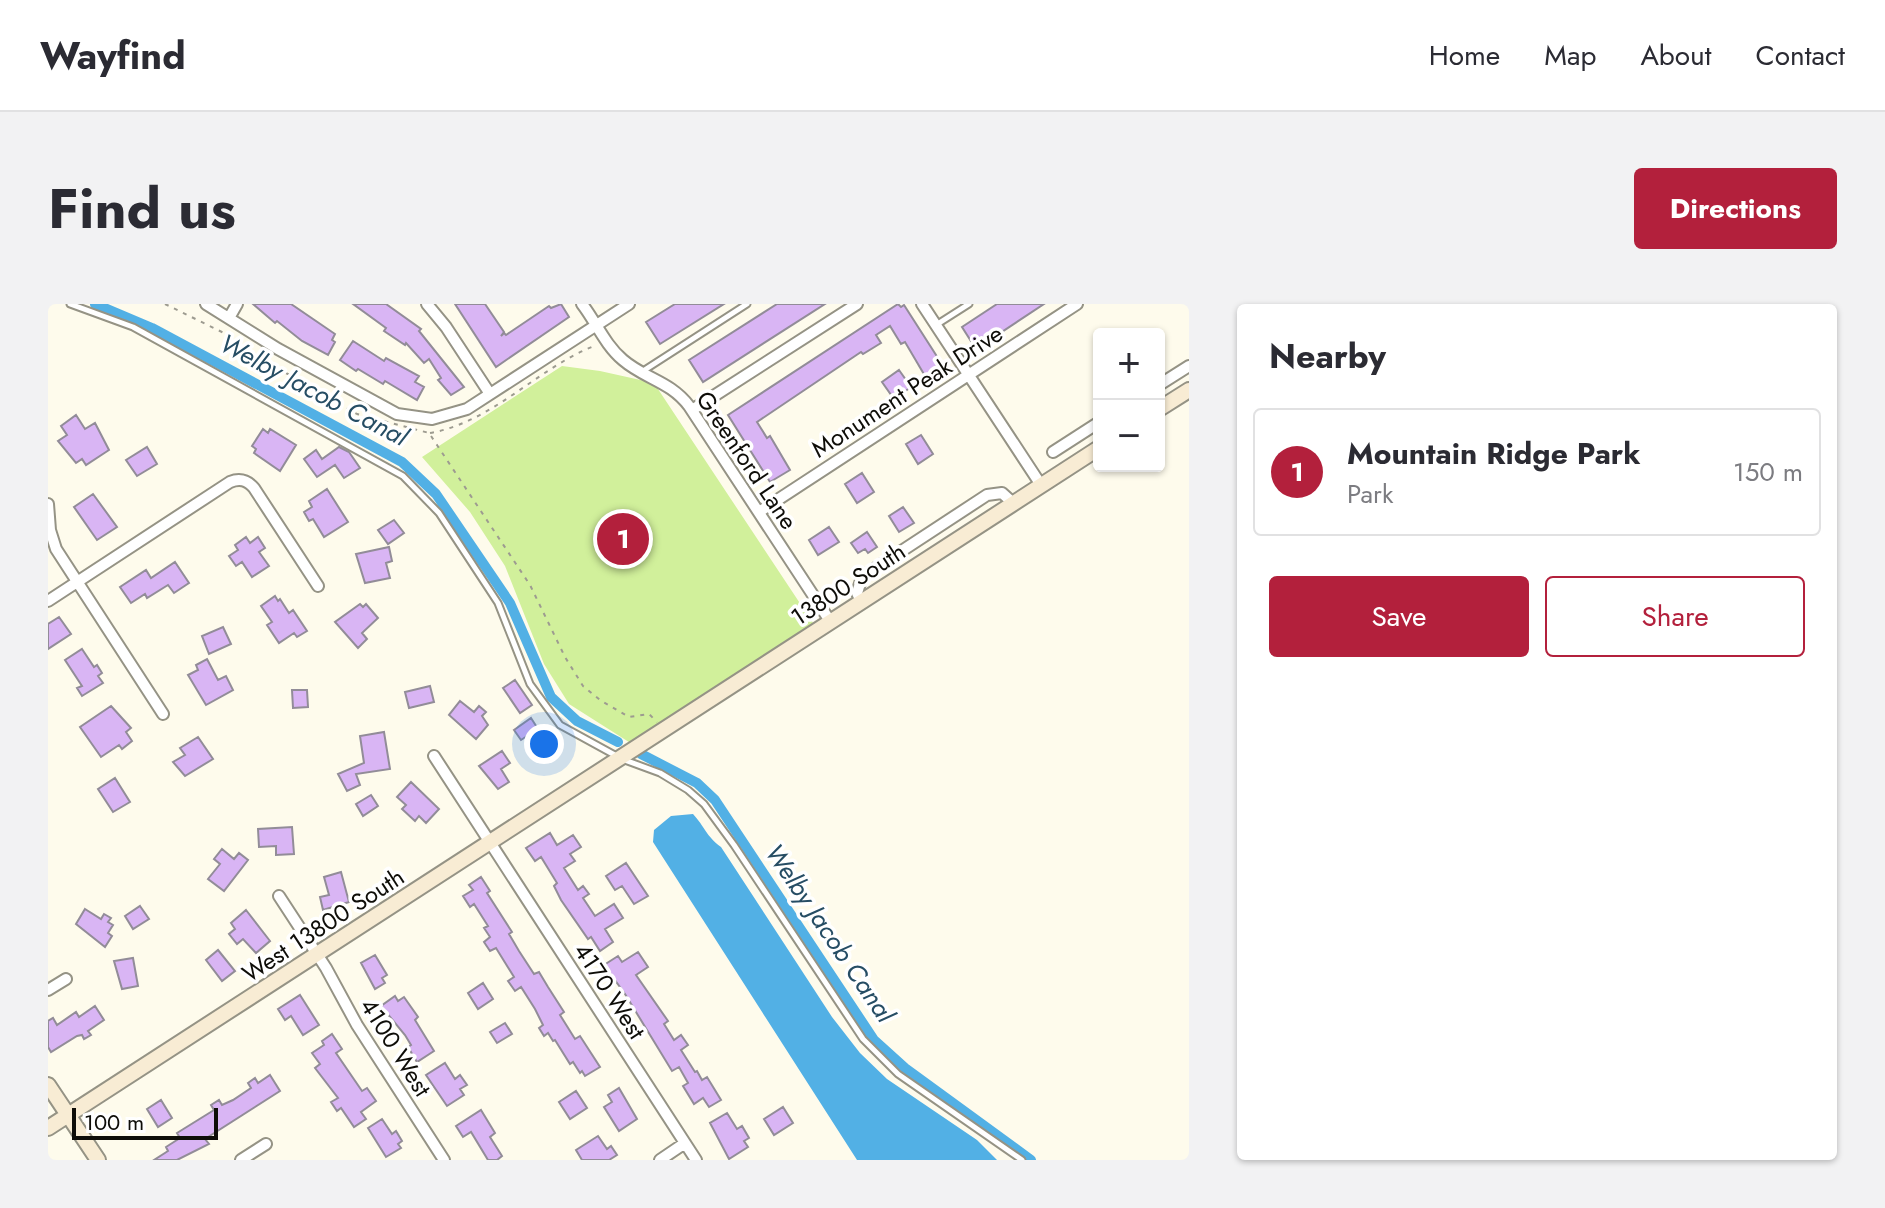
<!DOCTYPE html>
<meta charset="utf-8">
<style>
:root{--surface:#fff;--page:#f2f2f3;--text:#2b2b33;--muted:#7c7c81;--line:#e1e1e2;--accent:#b3203c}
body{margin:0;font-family:Jost,sans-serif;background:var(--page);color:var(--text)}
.controls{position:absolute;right:24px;top:24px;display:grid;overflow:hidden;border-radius:8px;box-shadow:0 2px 6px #0004}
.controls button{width:72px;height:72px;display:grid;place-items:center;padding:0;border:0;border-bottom:2px solid var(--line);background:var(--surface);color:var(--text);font:40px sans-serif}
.scale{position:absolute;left:24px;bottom:20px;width:146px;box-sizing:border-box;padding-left:8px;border:4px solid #0e0d08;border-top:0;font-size:22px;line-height:28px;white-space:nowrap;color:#0e0d08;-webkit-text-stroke:6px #fff;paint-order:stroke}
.you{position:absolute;left:496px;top:440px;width:28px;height:28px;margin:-20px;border:6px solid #fff;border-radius:50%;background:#1a73e8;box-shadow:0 0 0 12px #1a73e833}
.badge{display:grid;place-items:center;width:52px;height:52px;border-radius:50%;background:var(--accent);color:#fff;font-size:26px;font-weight:700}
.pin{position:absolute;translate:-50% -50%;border:4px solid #fff;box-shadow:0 2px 8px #0006}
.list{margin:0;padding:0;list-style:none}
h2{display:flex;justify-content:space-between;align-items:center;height:104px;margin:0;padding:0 32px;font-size:34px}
h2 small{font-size:26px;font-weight:400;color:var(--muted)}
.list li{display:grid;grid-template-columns:52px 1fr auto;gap:24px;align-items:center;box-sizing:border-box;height:128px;margin:0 16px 16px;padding:0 16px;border:2px solid var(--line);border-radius:8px}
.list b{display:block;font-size:30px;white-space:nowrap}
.list p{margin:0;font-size:26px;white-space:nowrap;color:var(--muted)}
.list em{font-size:26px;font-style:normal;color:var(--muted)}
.actions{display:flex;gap:16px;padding:24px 32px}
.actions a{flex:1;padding:18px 0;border:2px solid var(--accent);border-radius:8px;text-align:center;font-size:28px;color:var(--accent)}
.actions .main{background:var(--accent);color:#fff}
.map{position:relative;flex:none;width:1141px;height:856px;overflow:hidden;border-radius:8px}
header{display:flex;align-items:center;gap:48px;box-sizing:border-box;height:112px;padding:0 40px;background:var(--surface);border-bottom:2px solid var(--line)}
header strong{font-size:38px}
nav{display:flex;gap:44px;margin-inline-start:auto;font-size:28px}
.intro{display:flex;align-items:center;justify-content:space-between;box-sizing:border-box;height:192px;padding:0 48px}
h1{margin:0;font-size:56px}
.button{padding:20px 36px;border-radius:8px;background:var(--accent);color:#fff;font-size:28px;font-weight:700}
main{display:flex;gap:48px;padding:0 48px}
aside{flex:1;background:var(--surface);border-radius:8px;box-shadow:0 2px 6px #0004}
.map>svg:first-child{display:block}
.green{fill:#d1f09b}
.water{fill:#52b0e5}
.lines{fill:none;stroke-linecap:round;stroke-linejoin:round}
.canal{stroke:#52b0e5;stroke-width:10}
.building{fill:#d9b5f4;stroke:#928c98;stroke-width:2}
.lane-casing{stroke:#959385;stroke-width:9}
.street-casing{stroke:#959385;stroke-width:14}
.secondary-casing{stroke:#959385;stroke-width:18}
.path{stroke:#9d9b90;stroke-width:2;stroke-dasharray:4 6;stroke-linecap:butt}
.lane{stroke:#fff;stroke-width:5}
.street{stroke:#fff;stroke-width:10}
.secondary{stroke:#f8ecd4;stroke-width:14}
.labels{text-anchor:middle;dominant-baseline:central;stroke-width:7;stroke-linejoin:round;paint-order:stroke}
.street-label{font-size:24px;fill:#0e0d08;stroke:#fff}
.water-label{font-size:26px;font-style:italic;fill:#264d64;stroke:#fff}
</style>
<header>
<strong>Wayfind</strong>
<nav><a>Home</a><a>Map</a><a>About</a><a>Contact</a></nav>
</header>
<div class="intro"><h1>Find us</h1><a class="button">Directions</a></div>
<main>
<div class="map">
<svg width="1141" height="856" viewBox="0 0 1141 856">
<rect width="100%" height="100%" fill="#fefbec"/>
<!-- green -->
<path class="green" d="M514,62L552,67L606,79L767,322L584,440L521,400L496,360L457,262L422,208L374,153Z"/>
<!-- water -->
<path class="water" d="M645,510C657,523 658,532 673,543L784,713L812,749L839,775L929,836L949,856H809L605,538L606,526L623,512Z"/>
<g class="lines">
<!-- canal -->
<path class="canal" d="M47,0L104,24L354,158L388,190L462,299L503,393L529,417L570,438
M593,450L649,479L667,496L826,736L857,764L983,856"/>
</g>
<!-- building -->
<path class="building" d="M205,0H243L287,30L284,36L287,38L280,51L254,37L229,17L227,19Z
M305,0H338L373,25L371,27L416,83L403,91L390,76L393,74L381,55L376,59L358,39L357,41L336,27L338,24Z
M407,0H437L456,28L453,32L456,29L458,31L501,2L503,4L513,0L521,13L448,63Z
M627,0H676L612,40L598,18Z
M729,0H777L655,78L641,56Z
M850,0L853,3L856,1L897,65L880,77L857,38L853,40L842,22L828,31L833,39L815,50L813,48L709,118L719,134L722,132L742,166L722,178L680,111Z
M949,0H996L928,45L914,23Z
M305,37L336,57L338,54L371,72L367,78L376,83L369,96L337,77L335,80L310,65L308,67L292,56Z
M851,66L863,83L846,95L834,78Z
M28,111L37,125L47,119L61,146L38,161L34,155L28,159L10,137L19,131L13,122Z
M215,125L220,129L222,125L248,141L232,167L206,149L208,145L204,142Z
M873,131L885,150L870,160L858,140Z
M99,143L109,160L89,172L78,156Z
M291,143L301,148L312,164L296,174L287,161L269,173L256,155L268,146L274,155Z
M814,169L826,188L809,199L797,180Z
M279,185L300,218L276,233L265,215L261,217L256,208L264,203L261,197Z
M45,190L69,223L49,236L26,203Z
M855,203L866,219L851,228L841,212Z
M346,216L356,229L340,240L330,226Z
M781,223L791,238L770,251L761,236Z
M819,228L829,243L820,249L817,245L810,249L803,239Z
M198,233L202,239L210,233L217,244L211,248L221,262L204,273L194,258L188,262L181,252L190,246L187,241Z
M341,243L344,257L338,259L342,274L317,279L308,250Z
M127,258L141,279L126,289L120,281L99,294L97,290L83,299L72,283L98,266L103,274Z
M227,292L230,297L232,295L241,309L245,306L259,327L249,333L246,329L231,339L219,321L224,318L213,302Z
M312,300L315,303L318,300L330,314L314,329L319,335L310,344L287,318Z
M11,313L23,330L0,345V320Z
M175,323L183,340L161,350L154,332Z
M34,345L46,363L49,361L54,369L50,372L55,379L34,392L29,384L34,382L17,356Z
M159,355L170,376L178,372L185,386L158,401L140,371L150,366L148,361Z
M467,376L484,401L472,409L455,384Z
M382,382L386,398L361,404L357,388Z
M244,386H259L260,403L245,404Z
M412,397L426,408L431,402L438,408L434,412L440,421L428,435L401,411Z
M63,402L83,424L78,428L84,437L74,445L71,441L53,453L32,423Z
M483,414L490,425L473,436L466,426Z
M336,428L342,465L308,470L312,481L299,487L290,470L316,459L312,432Z
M150,433L165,455L137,472L125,458L137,451L132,444Z
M454,447L462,459L453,465L461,478L450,485L431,462Z
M67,474L82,498L65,508L50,485Z
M363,478L391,505L378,519L371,512L367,517L354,505L358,501L349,493Z
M323,491L330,502L315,512L308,500Z
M244,523L246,550L228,551V542L211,543L210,525Z
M502,529L509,541L525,531L533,543L522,550L527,557L516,564L530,586L535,582L541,590L535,594L547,612L566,600L575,614L557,625L565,638L552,647L543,633L540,635L513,596L506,582L509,579L493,553L487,557L478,544Z
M174,545L186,555L191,549L200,556L176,587L160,575L172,560L166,555Z
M578,559L600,592L586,600L574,582L567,586L558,572Z
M293,568L301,598L275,606L272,593L281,591L276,573Z
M433,573L442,587L439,589L464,628L461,630L471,647L486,670L491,668L500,683L516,708L512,711L527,735L532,732L552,763L537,772L534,767L532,769L525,758L522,760L507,736L505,737L500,729L496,732L491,724L495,721L487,705L473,683L467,687L460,677L466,673L448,644L442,647L436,638L442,633L436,624L440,622L426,600L422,603L415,592L425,586L421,581Z
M92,602L101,615L85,625L77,612Z
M37,605L53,615L56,610L63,614L60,618L65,621L60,629L64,632L57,643L28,620Z
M198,606L222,637L208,649L195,635L189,640L181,630L187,625L183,619Z
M170,646L187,667L174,677L158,656Z
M590,648L600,663L588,671L620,717L616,720L626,736L633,731L640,741L633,746L647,768L649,767L654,776L659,773L673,796L661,803L655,794L646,800L635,782L640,779L631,763L624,767L577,690L556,661L570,652L574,658Z
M327,651L339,671L334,674L337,679L327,685L313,659Z
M85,654L90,682L74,685L66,657Z
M435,679L445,695L430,705L420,689Z
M252,691L271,721L255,731L243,712L237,716L230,705Z
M347,692L350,697L356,693L370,713L367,716L386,747L369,758L360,743L363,741L357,731L333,702Z
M47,702L56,716L40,727L43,731L36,735L34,731L29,732L3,748L0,743V717L5,714L9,721L28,708L31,713Z
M457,719L464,730L449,739L442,728Z
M284,730L294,745L288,749L314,787L319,784L328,797L313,808L318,815L306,823L293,804L289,807L283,798L290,794L267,764L272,760L264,749L276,741L274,737Z
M397,759L407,775L412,771L419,781L412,785L416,791L399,802L378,771Z
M222,771L232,787L157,835L161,840L129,856H106L120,847L118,843L132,834L129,829L166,806L163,801L171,796L174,801L185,796L203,784L200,779L207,774L210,779Z
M571,784L589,815L571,827L556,803L564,798L560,791Z
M528,787L539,804L522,815L511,798Z
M113,796L124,814L110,823L99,805Z
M735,803L745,819L726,831L716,815Z
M433,806L447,829L442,833L454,852L449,856H440L423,828L415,833L408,822Z
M679,809L689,825L694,822L701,834L696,837L700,843L681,855L662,819Z
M334,815L344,830L348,827L354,837L350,840L353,844L338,853L320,824Z
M550,832L559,845L563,842L569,851L561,856H534L528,846Z"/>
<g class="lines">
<!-- lane casing -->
<g class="lane-casing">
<path id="lane" d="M22,0L85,23L355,172L391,209L450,299L482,380L512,421L574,455L612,469L640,486L656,500L686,541L815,735L850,770L974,856
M888,21L921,0
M595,67L699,0"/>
</g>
<!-- street casing -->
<g class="street-casing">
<path id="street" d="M158,0L230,45L349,110L384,115L419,105L581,0
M379,0L398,23L442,90
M534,0C548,18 557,41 575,56C597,75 622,77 641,102L782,317
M874,0L993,181
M181,14L189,0
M1111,81L1141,62
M644,106L809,0
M1005,148L1050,119
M0,200L2,226L8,245L115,410
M711,208L1029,0
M0,297L182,178C192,174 199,176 206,184L270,282
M813,297L809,289L814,273L939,191L954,189L965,199
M386,452L648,856
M231,592L278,664L309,721L396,856
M0,686L18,675
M193,856L218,840
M612,856L637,839"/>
</g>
<!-- secondary casing -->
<g class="secondary-casing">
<path id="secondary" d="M1111,105L1141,86
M0,781L50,856
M0,824L1051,144"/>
</g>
<!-- path -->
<path class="path" d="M117,0L182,32L230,66L245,72L309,110L381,129L482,281L517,353L535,382L552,396L581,413L601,410L609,418
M382,129C445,118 488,65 546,42"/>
<!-- lane -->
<use href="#lane" class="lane"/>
<!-- street -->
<use href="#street" class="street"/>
<!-- secondary -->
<use href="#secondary" class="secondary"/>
</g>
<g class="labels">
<!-- street labels -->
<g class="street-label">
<text transform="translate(859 87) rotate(-33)">Monument Peak Drive</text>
<text transform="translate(699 156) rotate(56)">Greenford Lane</text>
<text transform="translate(800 280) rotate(-33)">13800 South</text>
<text transform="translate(275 621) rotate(-33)">West 13800 South</text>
<text transform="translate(562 687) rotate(57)">4170 West</text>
<text transform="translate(348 743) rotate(58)">4100 West</text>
</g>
<!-- water labels -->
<g class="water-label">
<text transform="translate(266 86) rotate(28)">Welby Jacob Canal</text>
<text transform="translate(782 629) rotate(56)">Welby Jacob Canal</text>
</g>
</g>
</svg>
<div class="controls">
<button>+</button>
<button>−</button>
</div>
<div class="scale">100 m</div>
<div class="you"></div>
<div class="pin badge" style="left:575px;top:235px">1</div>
</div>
<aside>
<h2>Nearby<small></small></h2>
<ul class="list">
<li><span class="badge">1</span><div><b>Mountain Ridge Park</b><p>Park</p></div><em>150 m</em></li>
</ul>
<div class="actions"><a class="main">Save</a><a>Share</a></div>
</aside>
</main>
